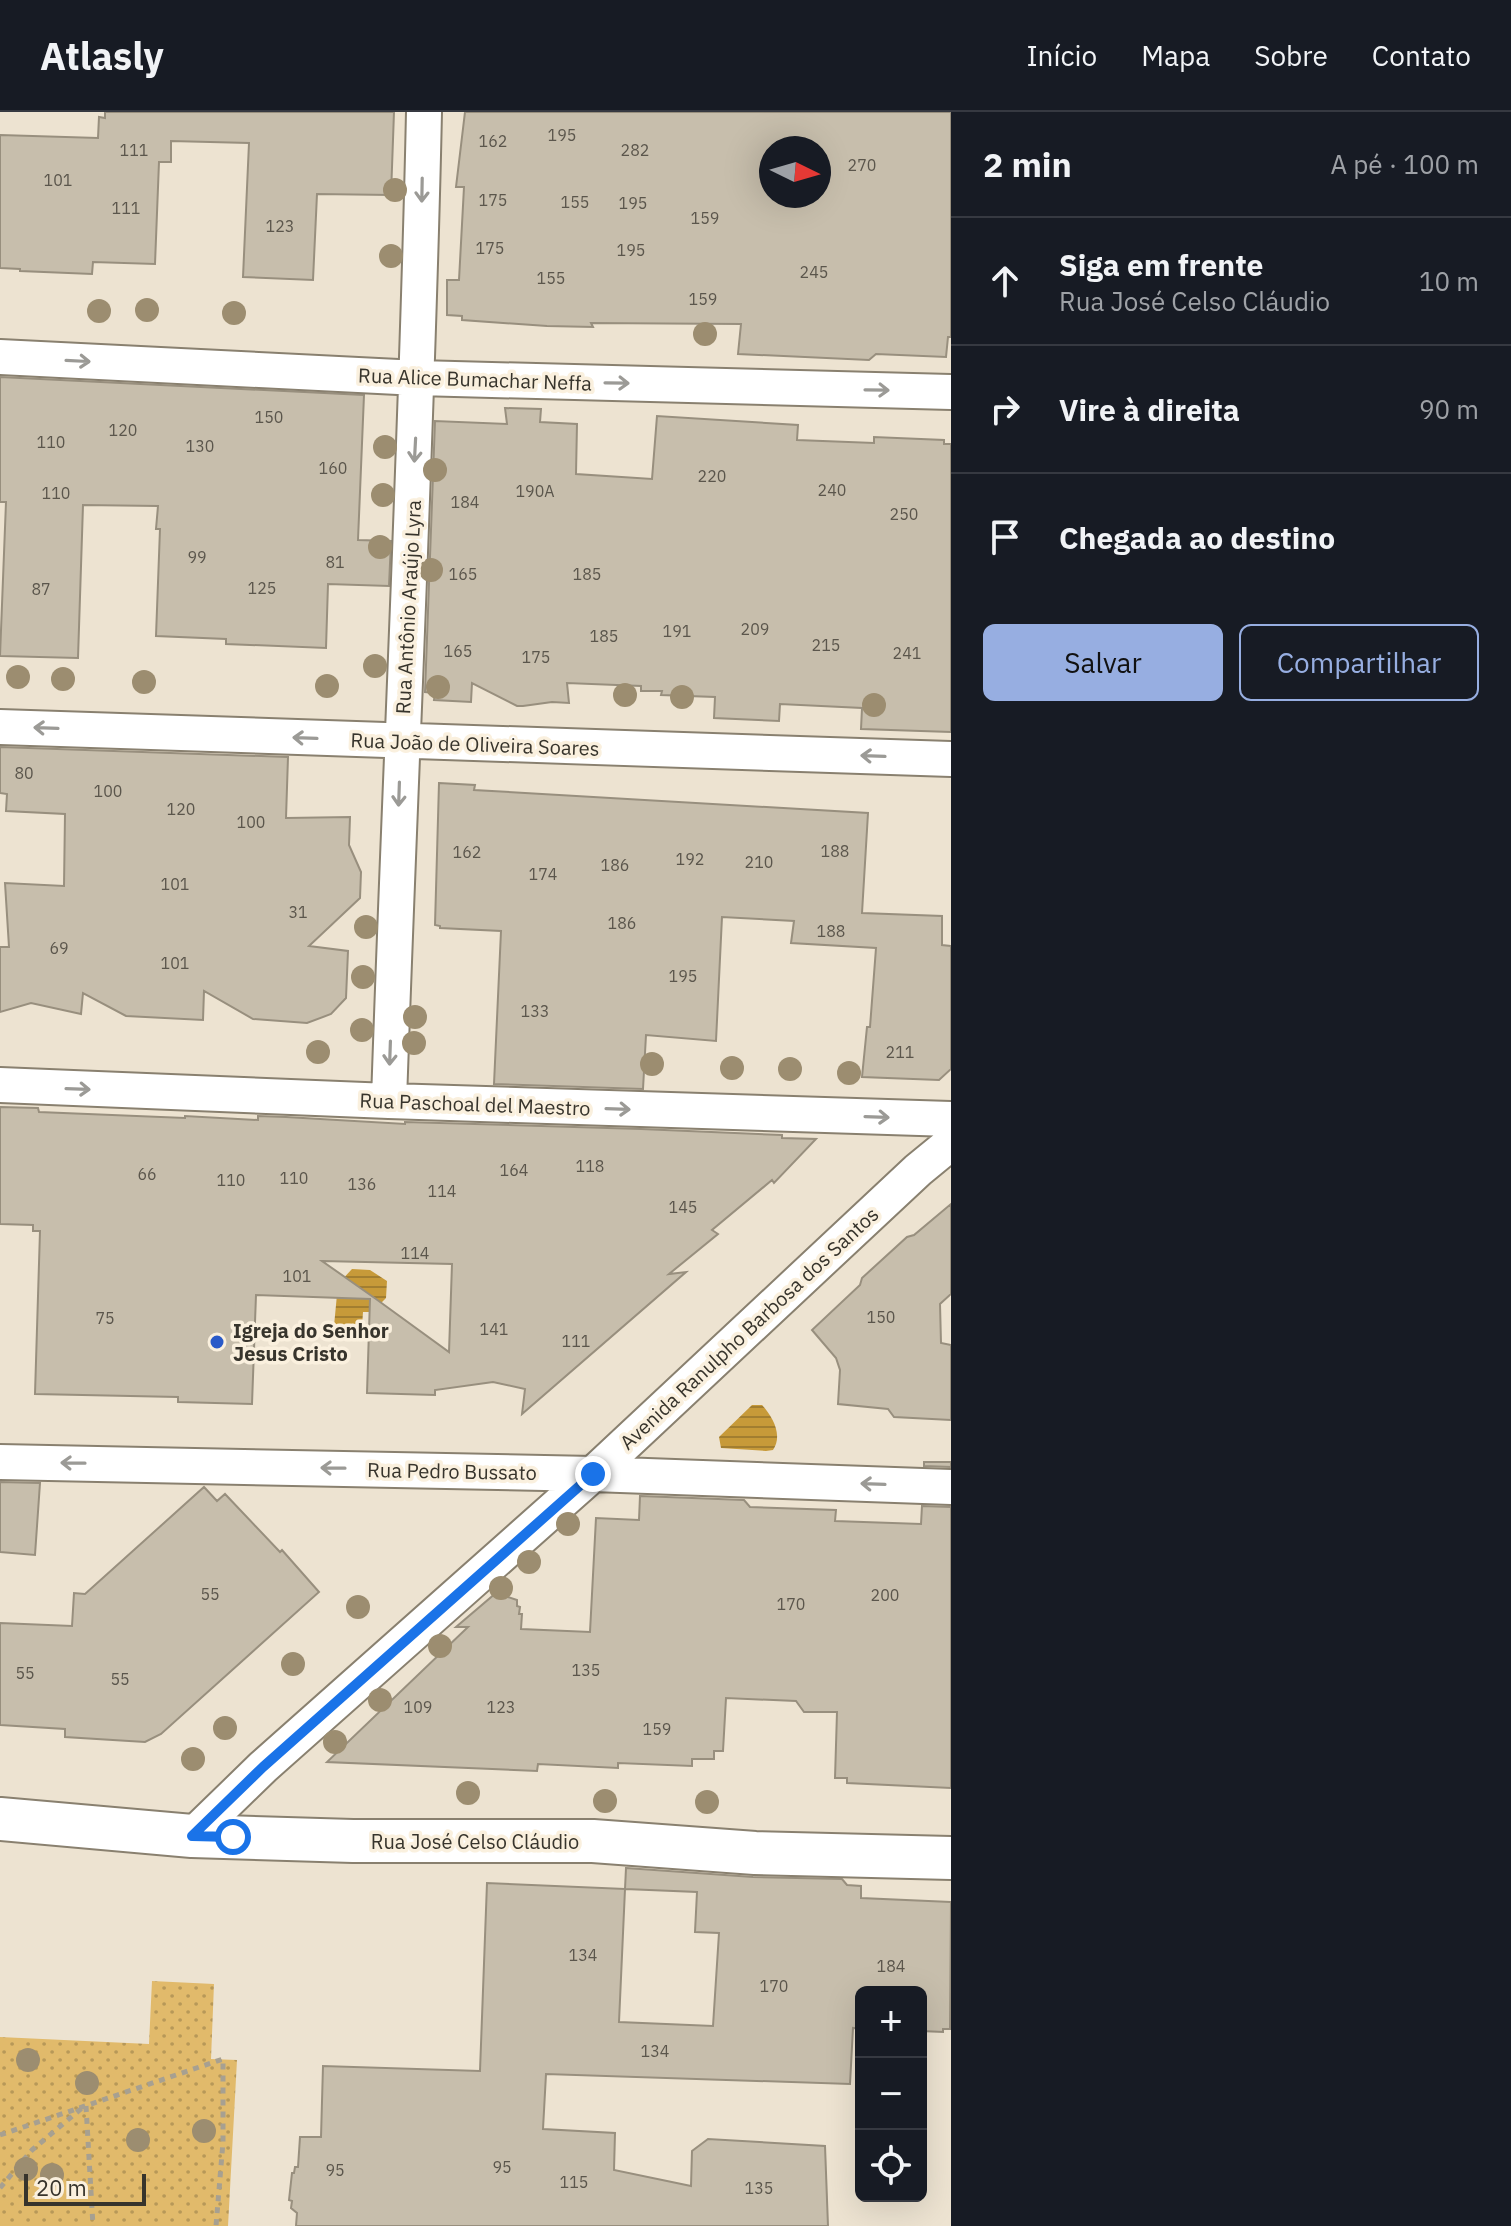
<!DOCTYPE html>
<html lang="pt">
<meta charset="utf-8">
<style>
:root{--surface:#171b24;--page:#242831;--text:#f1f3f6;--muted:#9ea1a6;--line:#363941;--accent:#97aee1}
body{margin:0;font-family:"IBM Plex Sans",sans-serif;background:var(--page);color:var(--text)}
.controls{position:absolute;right:24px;bottom:24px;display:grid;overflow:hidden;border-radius:12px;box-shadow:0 8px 32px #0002}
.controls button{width:72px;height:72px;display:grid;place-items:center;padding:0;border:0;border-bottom:2px solid var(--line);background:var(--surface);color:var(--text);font:40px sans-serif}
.compass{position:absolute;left:759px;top:24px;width:72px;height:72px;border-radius:50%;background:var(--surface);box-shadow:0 8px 32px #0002;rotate:95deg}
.scale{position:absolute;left:24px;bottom:20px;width:122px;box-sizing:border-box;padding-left:8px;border:4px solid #37342c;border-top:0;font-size:22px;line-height:28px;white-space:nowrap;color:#37342c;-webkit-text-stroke:6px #faf0de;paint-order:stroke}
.stop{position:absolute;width:24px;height:24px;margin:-18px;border:6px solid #1a73e8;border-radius:50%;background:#fff}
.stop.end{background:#1a73e8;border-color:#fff;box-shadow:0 2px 8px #0008}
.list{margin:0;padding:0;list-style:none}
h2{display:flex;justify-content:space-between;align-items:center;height:104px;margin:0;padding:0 32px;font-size:34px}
h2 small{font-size:26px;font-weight:400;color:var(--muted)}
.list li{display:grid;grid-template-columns:52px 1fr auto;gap:24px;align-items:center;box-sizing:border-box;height:128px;padding:0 32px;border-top:2px solid var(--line)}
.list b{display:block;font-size:30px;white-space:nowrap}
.list p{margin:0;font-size:26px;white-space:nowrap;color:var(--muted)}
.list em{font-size:26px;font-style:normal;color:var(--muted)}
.actions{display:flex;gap:16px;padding:24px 32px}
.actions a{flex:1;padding:18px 0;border:2px solid var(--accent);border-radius:12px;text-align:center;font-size:28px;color:var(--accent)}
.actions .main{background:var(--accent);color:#111}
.icon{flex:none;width:44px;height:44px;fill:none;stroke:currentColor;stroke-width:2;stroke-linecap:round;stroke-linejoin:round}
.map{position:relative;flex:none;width:951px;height:2114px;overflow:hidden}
header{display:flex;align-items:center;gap:48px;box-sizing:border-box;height:112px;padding:0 40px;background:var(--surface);border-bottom:2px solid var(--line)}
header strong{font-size:38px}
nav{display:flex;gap:44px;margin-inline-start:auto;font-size:28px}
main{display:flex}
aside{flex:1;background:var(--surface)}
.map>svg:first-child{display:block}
.park{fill:url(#park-dots)}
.water{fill:url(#water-rules)}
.building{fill:#c7beac;stroke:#988f7e;stroke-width:2;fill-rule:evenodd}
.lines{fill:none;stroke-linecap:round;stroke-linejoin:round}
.minor-casing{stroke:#89806f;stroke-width:38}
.tertiary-casing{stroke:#89806f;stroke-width:46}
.path{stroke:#a7a091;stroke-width:5;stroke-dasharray:6 6;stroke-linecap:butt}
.minor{stroke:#fff;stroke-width:34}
.tertiary{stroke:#fff;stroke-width:42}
.tree{fill:#9c8d70}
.oneway{stroke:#9b9a96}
.route{stroke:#1a73e8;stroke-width:10}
.poi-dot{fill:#2a5ac8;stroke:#faf0de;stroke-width:3}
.labels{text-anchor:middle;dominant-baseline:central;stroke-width:7;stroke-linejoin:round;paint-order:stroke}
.number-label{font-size:16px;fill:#5b564c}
.street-label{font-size:20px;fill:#37342c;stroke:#faf0de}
.poi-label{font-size:20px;font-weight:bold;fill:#37342c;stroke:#faf0de;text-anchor:start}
</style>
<header>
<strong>Atlasly</strong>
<nav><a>Início</a><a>Mapa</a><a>Sobre</a><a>Contato</a></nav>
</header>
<main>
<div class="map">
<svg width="951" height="2114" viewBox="0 0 951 2114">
<defs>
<pattern id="park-dots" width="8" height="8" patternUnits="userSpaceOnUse" patternTransform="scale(2)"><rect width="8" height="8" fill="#e1ba6b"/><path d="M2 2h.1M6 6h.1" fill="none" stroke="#b79858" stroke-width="1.8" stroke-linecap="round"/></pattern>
<pattern id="water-rules" width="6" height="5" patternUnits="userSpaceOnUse" patternTransform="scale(2)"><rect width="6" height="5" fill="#c79a39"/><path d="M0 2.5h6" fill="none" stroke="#a27e30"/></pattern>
</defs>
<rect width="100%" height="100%" fill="#ede3d1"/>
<!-- park -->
<path class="park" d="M152,1869L214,1872L211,1947L237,1948L228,2114H0V1925L149,1932Z"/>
<!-- water -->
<path class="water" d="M352,1157L370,1158L387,1169L386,1186L372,1200H363L362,1215L334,1214L338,1172Z
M752,1293H762C773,1305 783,1323 773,1338L766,1339L721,1336L719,1325Z"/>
<!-- building -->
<path class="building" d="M105,0H394L391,83L317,82L313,168L243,165L249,31L171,29V50H159L155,152L93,150L92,162L20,159V157L0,156V23L98,26L99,5L105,6Z
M465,0H951V225H948L946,245L876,242L869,248L738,242L741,212L591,211L593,215L547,214L462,208V204L447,203V168H459L464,75H456ZM771,36H819V84H771Z
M0,265L364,283L358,428L391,429L389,474L328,472L326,536L226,532V527L156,524L160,417H156L158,394L83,393L78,546L0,544L6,390H0Z
M505,296L541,297L540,310L577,312L576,362L652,367L657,304L798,313L797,328L874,331V325L944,328V332H951V620L861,617L862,596L780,592L779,609L714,606L715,585L661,583L662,579H641V574L567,571L569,591L552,590L523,594H517L472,571L471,590L434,588L435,581L425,580L435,309L507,312Z
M0,635L288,645L286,706L350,705L349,733L361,760L360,786L309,834L348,839L346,886L331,902L307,911L253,907L204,879L203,908L126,904L83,881L81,902L31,891L0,900V835H9L5,771L64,774L65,702L6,699L7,682L0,681Z
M439,671L475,673L474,678L868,701L862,801L942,804V833L951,834V957L939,968L862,965L867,915H870L876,836L791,831L794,809L722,805L716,929L646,923L643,977L494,972L501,819L440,816V814L435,813Z
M0,995L38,996L39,1000L185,1006V1004L258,1008V1004L286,1005L405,1012V1010L641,1017L782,1023V1026L816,1027L774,1071L772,1068L712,1118L718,1122L669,1162L686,1160L522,1302L525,1277L493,1270L435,1278V1283L367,1281L370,1187L256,1183L252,1292L178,1290V1285L35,1282L40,1119H33V1113L0,1112ZM322,1149L452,1152L449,1240L376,1187Z
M951,1092V1182L940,1192L941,1231L951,1233V1308L894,1305L888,1297L838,1292L840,1258L836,1246L812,1218L860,1173L862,1166L907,1125L914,1123Z
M924,1350H951V1355L924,1354Z
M0,1370L40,1371L35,1443L0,1440Z
M204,1375L217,1389L225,1382L280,1440L282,1438L319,1480L161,1622L145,1630L65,1625V1617L0,1613V1511L72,1514L74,1481L85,1482Z
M640,1384L744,1388L750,1395L836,1398L835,1409L921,1412L922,1394L951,1395V1676L847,1671V1666H835L837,1600H804L796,1589L726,1586L723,1639H714V1647H692V1654L618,1651V1656L538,1652L537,1659L327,1650L468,1515H456L496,1481L517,1488V1494L520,1495L519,1502H522L521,1517L590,1520L596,1406L639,1408Z
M626,1756L753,1765L842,1767L847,1773L861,1774V1786L951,1790L950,1917H943V1920L921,1919V1880H861V1917L853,1916L850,1972L546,1962L543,2017L615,2021L614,2058L691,2074L692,2039L708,2027L825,2034L828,2114H296L297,2101L291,2096L292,2089L289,2088L292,2061H294L295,2055H298L300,2025H321L323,1954L480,1959L487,1771L625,1777ZM625,1777L697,1780L695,1820L719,1821L713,1914L619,1910Z"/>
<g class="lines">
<!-- minor casing -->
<g class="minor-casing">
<path id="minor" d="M0,245L418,266L951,280
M0,615L951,647
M0,973L389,989L951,1007
M389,989C400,660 417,330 424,0
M0,1350L593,1362L951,1375
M192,1724L263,1655L593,1362L918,1058L951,1031"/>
</g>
<!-- tertiary casing -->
<g class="tertiary-casing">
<path id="tertiary" d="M0,1707L192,1724L353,1729H593L755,1741L951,1746"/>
</g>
<!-- path -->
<path class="path" d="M86,1994L93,2114
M0,2023L223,1947V2030L216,2114
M0,2076L32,2038L82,1996"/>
<!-- minor -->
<use href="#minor" class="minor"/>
<!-- tertiary -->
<use href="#tertiary" class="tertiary"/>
</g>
<!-- trees -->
<g class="tree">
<circle cx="395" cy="78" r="12"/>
<circle cx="391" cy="144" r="12"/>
<circle cx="147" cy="198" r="12"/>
<circle cx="99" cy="199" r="12"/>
<circle cx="234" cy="201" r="12"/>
<circle cx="705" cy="222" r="12"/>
<circle cx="385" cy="335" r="12"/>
<circle cx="435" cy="358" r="12"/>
<circle cx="383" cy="383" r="12"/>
<circle cx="380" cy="435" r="12"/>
<circle cx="431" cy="458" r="12"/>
<circle cx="375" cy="554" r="12"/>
<circle cx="18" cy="565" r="12"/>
<circle cx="63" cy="567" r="12"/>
<circle cx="144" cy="570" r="12"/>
<circle cx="327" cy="574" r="12"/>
<circle cx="438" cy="575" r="12"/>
<circle cx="625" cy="583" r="12"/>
<circle cx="682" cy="585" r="12"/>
<circle cx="874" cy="593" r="12"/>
<circle cx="366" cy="815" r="12"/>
<circle cx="363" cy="865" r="12"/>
<circle cx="415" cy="905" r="12"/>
<circle cx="362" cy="918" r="12"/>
<circle cx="414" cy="931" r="12"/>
<circle cx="318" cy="940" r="12"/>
<circle cx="652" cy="952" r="12"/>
<circle cx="732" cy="956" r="12"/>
<circle cx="790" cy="957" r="12"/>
<circle cx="849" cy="961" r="12"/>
<circle cx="568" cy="1412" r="12"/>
<circle cx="529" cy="1450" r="12"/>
<circle cx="501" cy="1476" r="12"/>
<circle cx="358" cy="1495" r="12"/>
<circle cx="440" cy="1534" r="12"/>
<circle cx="293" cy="1552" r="12"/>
<circle cx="380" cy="1588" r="12"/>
<circle cx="225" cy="1616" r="12"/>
<circle cx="335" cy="1630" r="12"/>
<circle cx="193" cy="1647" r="12"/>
<circle cx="468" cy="1681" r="12"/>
<circle cx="605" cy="1689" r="12"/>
<circle cx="707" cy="1690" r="12"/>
<circle cx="28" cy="1948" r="12"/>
<circle cx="87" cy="1971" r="12"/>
<circle cx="204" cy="2019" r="12"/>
<circle cx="138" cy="2028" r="12"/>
<circle cx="26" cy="2057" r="12"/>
<circle cx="52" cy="2063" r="12"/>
</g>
<!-- one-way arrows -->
<defs><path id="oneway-shaft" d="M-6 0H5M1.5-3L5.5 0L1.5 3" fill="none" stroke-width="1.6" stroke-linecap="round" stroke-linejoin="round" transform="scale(2)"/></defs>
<g class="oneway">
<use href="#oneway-shaft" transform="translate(422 78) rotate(91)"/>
<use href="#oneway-shaft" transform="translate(78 249) rotate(3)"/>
<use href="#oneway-shaft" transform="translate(617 271) rotate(1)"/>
<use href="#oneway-shaft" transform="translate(877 278) rotate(1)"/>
<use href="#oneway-shaft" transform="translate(415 338) rotate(93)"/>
<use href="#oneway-shaft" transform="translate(46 616) rotate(-178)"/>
<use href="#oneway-shaft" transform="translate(305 626) rotate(-178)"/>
<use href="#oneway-shaft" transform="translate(873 644) rotate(-178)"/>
<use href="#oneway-shaft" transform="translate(399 682) rotate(92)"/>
<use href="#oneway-shaft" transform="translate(390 941) rotate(92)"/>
<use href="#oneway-shaft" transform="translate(78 977) rotate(2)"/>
<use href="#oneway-shaft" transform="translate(618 997) rotate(2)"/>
<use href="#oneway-shaft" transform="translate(877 1005) rotate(2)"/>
<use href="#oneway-shaft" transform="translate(73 1351) rotate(-179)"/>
<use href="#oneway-shaft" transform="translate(333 1356) rotate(-179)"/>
<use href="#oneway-shaft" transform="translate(873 1372) rotate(-178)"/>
</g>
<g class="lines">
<!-- route -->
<path class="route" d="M233,1725L192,1724L263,1655L593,1362"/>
</g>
<!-- markers -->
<circle class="poi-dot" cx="217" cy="1230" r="8"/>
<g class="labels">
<!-- number labels -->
<g class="number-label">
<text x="562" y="23">195</text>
<text x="493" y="29">162</text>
<text x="134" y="38">111</text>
<text x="635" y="38">282</text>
<text x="862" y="53">270</text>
<text x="58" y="68">101</text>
<text x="493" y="88">175</text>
<text x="575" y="90">155</text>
<text x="633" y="91">195</text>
<text x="126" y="96">111</text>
<text x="705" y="106">159</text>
<text x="280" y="114">123</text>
<text x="490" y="136">175</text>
<text x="631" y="138">195</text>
<text x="814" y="160">245</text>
<text x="551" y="166">155</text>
<text x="703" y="187">159</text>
<text x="269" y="305">150</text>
<text x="123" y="318">120</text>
<text x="51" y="330">110</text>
<text x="200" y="334">130</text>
<text x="333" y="356">160</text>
<text x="712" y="364">220</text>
<text x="832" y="378">240</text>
<text x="535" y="379">190A</text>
<text x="56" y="381">110</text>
<text x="465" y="390">184</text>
<text x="904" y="402">250</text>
<text x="197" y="445">99</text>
<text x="335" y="450">81</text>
<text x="463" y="462">165</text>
<text x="587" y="462">185</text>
<text x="262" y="476">125</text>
<text x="41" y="477">87</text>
<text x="755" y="517">209</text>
<text x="677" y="519">191</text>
<text x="604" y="524">185</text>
<text x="826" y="533">215</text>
<text x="458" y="539">165</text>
<text x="907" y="541">241</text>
<text x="536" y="545">175</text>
<text x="24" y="661">80</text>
<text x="108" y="679">100</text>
<text x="181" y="697">120</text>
<text x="251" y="710">100</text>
<text x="835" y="739">188</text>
<text x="467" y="740">162</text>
<text x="690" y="747">192</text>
<text x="759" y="750">210</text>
<text x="615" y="753">186</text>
<text x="543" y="762">174</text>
<text x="175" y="772">101</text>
<text x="298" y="800">31</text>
<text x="622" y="811">186</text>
<text x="831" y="819">188</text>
<text x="59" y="836">69</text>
<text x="175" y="851">101</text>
<text x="683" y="864">195</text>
<text x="535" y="899">133</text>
<text x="900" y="940">211</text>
<text x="590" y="1054">118</text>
<text x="514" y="1058">164</text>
<text x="147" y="1062">66</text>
<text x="294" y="1066">110</text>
<text x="231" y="1068">110</text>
<text x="362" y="1072">136</text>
<text x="442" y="1079">114</text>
<text x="683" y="1095">145</text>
<text x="415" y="1141">114</text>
<text x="297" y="1164">101</text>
<text x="881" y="1205">150</text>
<text x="105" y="1206">75</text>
<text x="494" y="1217">141</text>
<text x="576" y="1229">111</text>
<text x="210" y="1482">55</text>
<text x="885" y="1483">200</text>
<text x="791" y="1492">170</text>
<text x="586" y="1558">135</text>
<text x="25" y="1561">55</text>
<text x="120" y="1567">55</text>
<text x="418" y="1595">109</text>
<text x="501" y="1595">123</text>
<text x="657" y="1617">159</text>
<text x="583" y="1843">134</text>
<text x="891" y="1854">184</text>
<text x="774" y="1874">170</text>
<text x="655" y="1939">134</text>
<text x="502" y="2055">95</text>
<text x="335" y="2058">95</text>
<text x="574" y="2070">115</text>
<text x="759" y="2076">135</text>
</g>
<!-- street labels -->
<g class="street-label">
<text transform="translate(475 267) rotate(2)">Rua Alice Bumachar Neffa</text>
<text transform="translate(408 495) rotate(-87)">Rua Antônio Araújo Lyra</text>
<text transform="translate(475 632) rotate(2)">Rua João de Oliveira Soares</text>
<text transform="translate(475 992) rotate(2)">Rua Paschoal del Maestro</text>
<text transform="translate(749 1216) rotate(-43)">Avenida Ranulpho Barbosa dos Santos</text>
<text transform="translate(452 1359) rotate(1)">Rua Pedro Bussato</text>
<text x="475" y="1729">Rua José Celso Cláudio</text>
</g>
<!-- poi labels -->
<g class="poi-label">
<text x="233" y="1218">Igreja do Senhor<tspan x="233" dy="23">Jesus Cristo</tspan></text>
</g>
</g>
</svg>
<div class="controls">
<button>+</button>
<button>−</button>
<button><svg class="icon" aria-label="locate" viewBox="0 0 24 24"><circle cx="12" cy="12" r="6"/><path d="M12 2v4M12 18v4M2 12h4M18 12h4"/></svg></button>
</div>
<svg class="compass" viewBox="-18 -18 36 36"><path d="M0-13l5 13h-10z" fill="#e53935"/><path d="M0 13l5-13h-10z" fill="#9ea1a6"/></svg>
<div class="scale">20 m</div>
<div class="stop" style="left:233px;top:1725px"></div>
<div class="stop end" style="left:593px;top:1362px"></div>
</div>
<aside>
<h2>2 min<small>A pé · 100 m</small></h2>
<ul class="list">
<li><svg class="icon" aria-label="ahead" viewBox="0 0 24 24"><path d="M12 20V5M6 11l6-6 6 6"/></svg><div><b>Siga em frente</b><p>Rua José Celso Cláudio</p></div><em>10 m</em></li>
<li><svg class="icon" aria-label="right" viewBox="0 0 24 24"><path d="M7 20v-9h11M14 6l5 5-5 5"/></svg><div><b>Vire à direita</b></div><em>90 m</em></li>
<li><svg class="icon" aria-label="arrive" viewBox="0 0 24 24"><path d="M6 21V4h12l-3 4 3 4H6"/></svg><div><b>Chegada ao destino</b></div></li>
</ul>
<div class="actions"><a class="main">Salvar</a><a>Compartilhar</a></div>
</aside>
</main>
